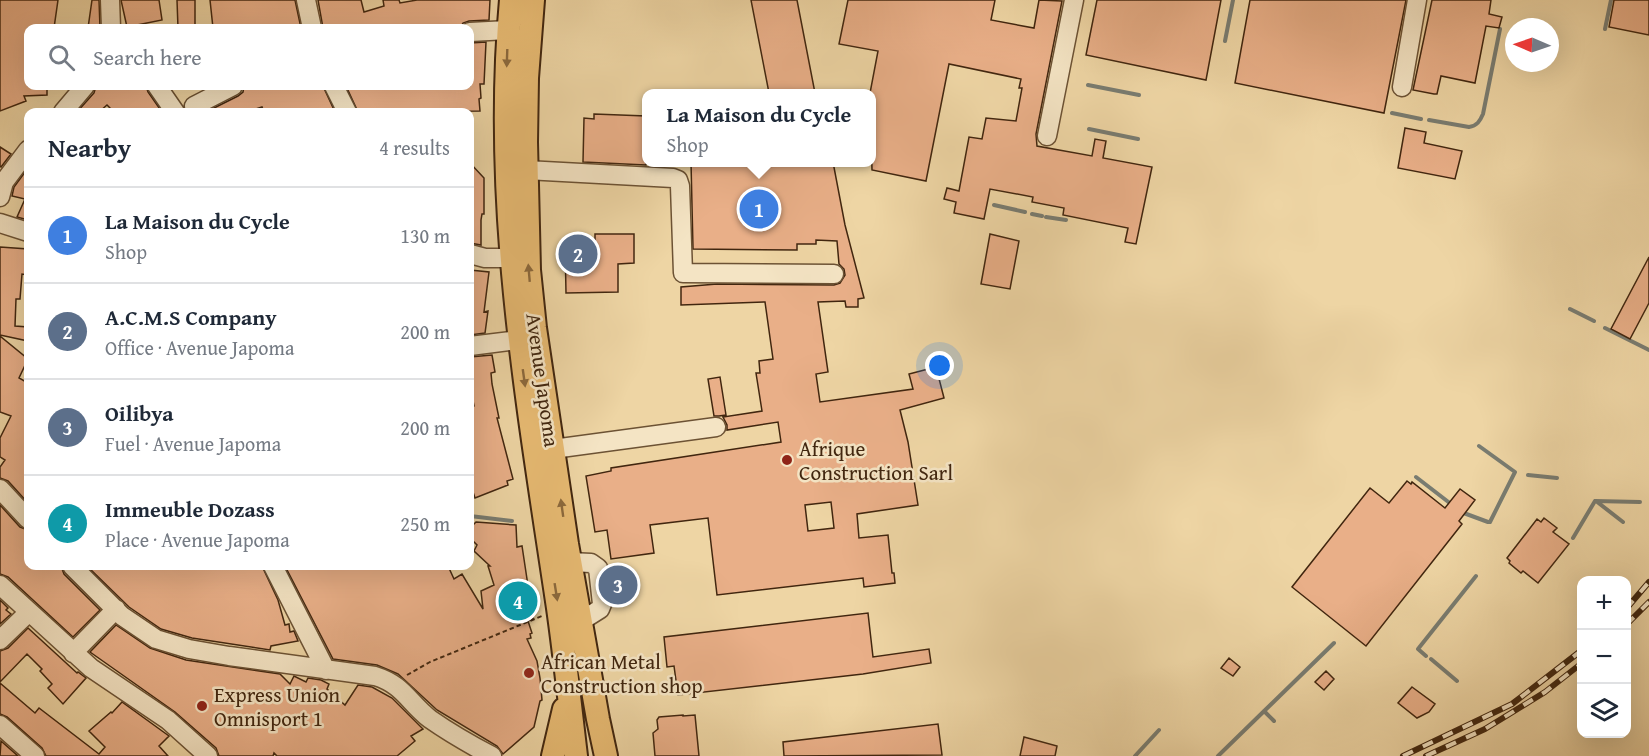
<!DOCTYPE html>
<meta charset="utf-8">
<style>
:root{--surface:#fff;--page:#f2f2f3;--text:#1f2937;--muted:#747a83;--line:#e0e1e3;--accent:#8f2418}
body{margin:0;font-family:"Gentium Book Plus",serif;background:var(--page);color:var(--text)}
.controls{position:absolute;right:18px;bottom:18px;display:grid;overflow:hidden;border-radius:12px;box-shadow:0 6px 24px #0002}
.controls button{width:54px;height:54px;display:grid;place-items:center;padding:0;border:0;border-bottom:2px solid var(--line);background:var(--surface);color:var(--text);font:30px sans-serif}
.compass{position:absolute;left:1505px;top:18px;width:54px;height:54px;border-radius:50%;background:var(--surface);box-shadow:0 6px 24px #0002;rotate:272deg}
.you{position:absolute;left:940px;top:366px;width:21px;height:21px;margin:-15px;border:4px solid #fff;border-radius:50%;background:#1a73e8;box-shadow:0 0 0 9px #1a73e833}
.badge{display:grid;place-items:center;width:39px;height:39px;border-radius:50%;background:var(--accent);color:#fff;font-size:20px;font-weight:700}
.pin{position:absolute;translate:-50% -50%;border:3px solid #fff;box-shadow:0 2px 6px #0006}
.popup{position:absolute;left:642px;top:89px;width:234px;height:78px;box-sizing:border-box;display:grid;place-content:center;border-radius:12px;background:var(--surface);filter:drop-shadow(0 2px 4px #0005);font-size:20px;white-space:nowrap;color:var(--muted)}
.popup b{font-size:22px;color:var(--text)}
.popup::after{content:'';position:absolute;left:50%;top:100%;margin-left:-12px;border:12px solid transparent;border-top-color:var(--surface)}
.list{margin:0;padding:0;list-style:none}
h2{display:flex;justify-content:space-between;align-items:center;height:78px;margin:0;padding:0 24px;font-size:26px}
h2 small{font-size:20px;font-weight:400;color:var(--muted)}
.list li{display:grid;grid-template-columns:39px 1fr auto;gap:18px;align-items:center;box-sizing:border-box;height:96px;padding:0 24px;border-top:2px solid var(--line)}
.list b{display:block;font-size:22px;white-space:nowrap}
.list p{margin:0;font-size:20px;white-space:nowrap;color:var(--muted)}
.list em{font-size:20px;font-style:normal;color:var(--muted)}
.icon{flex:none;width:33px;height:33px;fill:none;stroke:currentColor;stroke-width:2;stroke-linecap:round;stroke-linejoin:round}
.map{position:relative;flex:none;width:1649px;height:756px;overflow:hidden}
.search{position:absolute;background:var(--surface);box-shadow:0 6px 24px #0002;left:24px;top:24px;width:450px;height:66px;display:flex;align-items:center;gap:15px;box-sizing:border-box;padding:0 21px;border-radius:12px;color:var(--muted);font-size:22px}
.panel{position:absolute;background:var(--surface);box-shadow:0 6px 24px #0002;left:24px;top:108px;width:450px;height:462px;border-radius:12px}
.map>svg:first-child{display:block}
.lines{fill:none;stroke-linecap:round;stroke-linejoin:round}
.stream{stroke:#797c71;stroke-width:4}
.building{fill:#e9af88;stroke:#41260f;stroke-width:1.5;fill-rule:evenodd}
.minor-casing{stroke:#6c5234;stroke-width:21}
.major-casing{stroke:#41260f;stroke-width:26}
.path{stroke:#41260f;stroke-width:2;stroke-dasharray:4.5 3;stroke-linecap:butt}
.minor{stroke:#f4e4c4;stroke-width:18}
.major{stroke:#e7ba72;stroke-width:22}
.rail-casing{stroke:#41260f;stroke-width:6}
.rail{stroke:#f4e4c4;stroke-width:4;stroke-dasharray:11;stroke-linecap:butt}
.oneway{fill:#8c693c}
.poi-dot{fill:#8f2418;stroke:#f4e4c4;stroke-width:2}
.labels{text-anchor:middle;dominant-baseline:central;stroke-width:5;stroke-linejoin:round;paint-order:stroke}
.street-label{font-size:21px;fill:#41260f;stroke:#f4e4c4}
.poi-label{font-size:21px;fill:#41260f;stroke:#f4e4c4;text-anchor:start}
</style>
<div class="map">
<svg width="1649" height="756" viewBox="0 0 1649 756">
<rect width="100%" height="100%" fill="#eed5a4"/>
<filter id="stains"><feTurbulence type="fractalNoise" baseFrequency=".00333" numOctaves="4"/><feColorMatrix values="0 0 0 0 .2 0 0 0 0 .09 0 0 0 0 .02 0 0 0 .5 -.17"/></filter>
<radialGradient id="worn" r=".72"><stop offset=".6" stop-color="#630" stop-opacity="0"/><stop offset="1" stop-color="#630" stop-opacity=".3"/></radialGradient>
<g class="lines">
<!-- stream -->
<path class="stream" d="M1605,29L1611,0
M1225,41L1233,0
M1088,85L1139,95
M1392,113L1421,119
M1429,120L1469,127C1477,126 1480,121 1483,114L1500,29
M1089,129L1138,139
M994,205L1025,212
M1032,214L1042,216
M1046,217L1066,220
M1570,309L1594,321
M1605,328L1649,350
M1479,446L1515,472L1490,522
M1528,475L1557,478
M1416,477L1451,504
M1595,501L1640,502
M1596,501L1623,522
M1461,512L1488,522
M470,516L512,521
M1573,538L1595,501
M1426,656L1418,649L1476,576
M1431,659L1457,681
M1264,711L1274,721
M1135,756L1159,730
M1218,756L1334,643"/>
</g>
<!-- building -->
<path class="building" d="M0,0H58L54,28H28V86H47V95L24,96L26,101L0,111Z
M92,0H99L100,28H88Z
M121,0H159L162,20L127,27Z
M177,0H195V28H178Z
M210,0H295L301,28H213Z
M318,0H361L364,12L384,6L383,0H399L400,3L417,0H490L489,20L469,21L463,23L460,28H323Z
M751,0H797L815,93H769Z
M848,0H995L991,20L1034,28L1039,0L1062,1L1036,134L1037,146L1092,156L1095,139L1106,141L1103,158L1152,167L1136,244L1125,242L1128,228L1063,215L1064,208L1032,202L1033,197L990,189L984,219L954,213L956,202L944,199L947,188L959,191L969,137L982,139L986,118L1016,121L1022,88H1019L1021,79L949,64L926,181L872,170L870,93L878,51L839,44Z
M1097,0H1221L1206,80L1086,55Z
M1250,0H1406L1384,113L1235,83Z
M1432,0H1491L1489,14L1502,17L1499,28L1486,26L1475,83L1441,76L1437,94H1434L1413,90Z
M1614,0H1649V35L1609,27Z
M486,42L484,84H480L481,98L479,99L480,111L358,112L346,86H470V43Z
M96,86H146L148,92L162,112H114L107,105L99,112H77L94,93Z
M244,86H323L335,112H264L262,107L246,112H206L238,96L243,92Z
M594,114L646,116V165L583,162L584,118L594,119Z
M1405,128L1426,132L1424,143L1462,151L1455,179L1398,168Z
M0,147L11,154L1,167L0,166Z
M691,162H833L845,225L864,298L858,299V307H846L845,301L818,302L828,372L816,374L820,402L913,389L909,374L936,367L944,398L900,410L908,442L918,505L857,514L859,538L888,535L892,573H894L895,583L864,587L863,578L717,595L708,518L650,525L654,553L611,559L607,530L595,532L586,476L611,471V468L781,442L778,422L727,430V425L723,417L762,411L756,373H760L759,361L773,359L765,302L681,305V287L717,284L834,285L840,283L845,275L844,269L839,264L837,241L816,240V244H797V250L693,249ZM831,502L834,528L808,531L805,505Z
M470,163L484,178V214H482L481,220V245L470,243Z
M28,168V220L17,217L25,199L12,196L14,187Z
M595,234H634V263L618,264V292L566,293L565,241L595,240Z
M990,234L1019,241L1010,289L981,284Z
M0,247L28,249V275L22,274L20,299H16L15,326L28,327V341L0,335Z
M1649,257V303L1630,339L1611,329Z
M470,270L489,272L484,312L488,311L485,333L470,335Z
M0,336L28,359L19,378L28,383V503L8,481L0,478V467L5,460L0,457V438L11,416L0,412Z
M492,355L495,372L491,373L492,384L499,418H497L513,479L507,481L508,485L475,498L470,483V407L474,406L470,385V357Z
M720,377L726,415L719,416H714L708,379Z
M1407,481L1411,484L1412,482L1445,508L1460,489L1475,500L1459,521L1462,524L1366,646L1292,587L1370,488L1389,503Z
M0,505L20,527L28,530V566H61L64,574L100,610L73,637L8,577L0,574Z
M1544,518L1557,528L1553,532L1569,544L1538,583L1523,571L1521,573L1509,563L1510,561L1507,558L1537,519L1541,522Z
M476,522L516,525L517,547L522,546L533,619L528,621L532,633L530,634L531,638L527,639L537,661L540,678L542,700L540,701L534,727L503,754L497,746L437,710L398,674L377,665L333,659L285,566H448L454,579L462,574L483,609L481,591L494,585L488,566H490L474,551L477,545L470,538V528Z
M87,566H262L278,600L285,625L289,624L290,632L294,631L298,641L271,646L270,650L192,638L161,629L129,607Z
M633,577L635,590L612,593L611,579Z
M0,600L8,608L6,610L11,614L0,624Z
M868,613L873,657L929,649L931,663L863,674L678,695L674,666L667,667L664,637Z
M116,625L150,648L186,660L280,674L290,684L294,676L306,682L308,678L321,680L329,684L327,689L345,705L358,685L372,687L392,698L423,729L411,736L415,741L397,756H277L274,753L273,756H219L216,748L175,712L90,652Z
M28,628L77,673L78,672L86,678L63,704L48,688L52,684L40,671L42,669L27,654L0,682V651L8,648Z
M1229,658L1240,667L1233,676L1221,668Z
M1326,671L1334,679L1324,690L1315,682Z
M0,683L35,713L39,708L99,754L105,747L89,731L111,712L112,713L122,702L169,736L159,746L168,756H46L42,748L7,717L0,714Z
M1412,687L1435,704L1429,712L1417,718L1398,703Z
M683,715V716L695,715L699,756H655L653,733L658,729L657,720L659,717Z
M938,724L942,755L784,756L783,742Z
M1024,737L1057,746L1055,756H1020Z
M1,741L18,756H0Z"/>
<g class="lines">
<!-- minor casing -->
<g class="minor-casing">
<path id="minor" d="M110,0L111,28
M306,0L312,28
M470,32L508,30
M157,86L175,112
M334,86L347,112
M1402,87L1417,0
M194,106L233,86
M63,112L85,86
M1047,136L1074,0
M526,170L673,178L678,180L680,186L683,273L834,274
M0,197L4,182L28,150
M0,223L28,232
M470,254L485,258H510
M470,346L518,340
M553,449L716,427
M0,489L28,519
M570,562L591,563L598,568L602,604L600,609L581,621
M72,566L122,616L156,639L189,649L229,656L375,676C404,685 408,702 430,719C450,733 471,745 492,756
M273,566L326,670
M0,585L91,668L168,720L208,756
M0,640L29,612
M73,653L116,609
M0,725L35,756"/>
</g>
<!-- major casing -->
<g class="major-casing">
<path id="major" d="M511,0C492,205 528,406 558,608C565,657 570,707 576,756
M533,0L527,78L526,142L529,270L535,328L567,544L598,719L606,756
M553,756L564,709"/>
</g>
<!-- path -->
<path class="path" d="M407,675L430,662L542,616"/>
<!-- minor -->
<use href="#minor" class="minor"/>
<!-- major -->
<use href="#major" class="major"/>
<!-- rail casing -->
<g class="rail-casing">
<path id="rail" d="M1626,609L1649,582
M1626,625L1649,602
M1403,756L1512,704L1582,650
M1426,756L1485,729L1545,692L1582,663"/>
</g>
<!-- rail -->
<use href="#rail" class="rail"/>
</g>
<!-- one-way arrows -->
<defs><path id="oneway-solid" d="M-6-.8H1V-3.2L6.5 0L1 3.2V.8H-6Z" transform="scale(1.5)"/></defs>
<g class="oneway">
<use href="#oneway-solid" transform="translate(507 58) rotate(92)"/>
<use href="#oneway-solid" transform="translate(529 273) rotate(-95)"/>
<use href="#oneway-solid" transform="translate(524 378) rotate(82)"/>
<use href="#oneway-solid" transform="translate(562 508) rotate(-98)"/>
<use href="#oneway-solid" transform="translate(556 592) rotate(81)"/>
</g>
<!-- markers -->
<g class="poi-dot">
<circle cx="787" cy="460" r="6"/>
<circle cx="529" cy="673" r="6"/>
<circle cx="202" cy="706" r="6"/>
</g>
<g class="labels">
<!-- street labels -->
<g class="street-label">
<text transform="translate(543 380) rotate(82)">Avenue Japoma</text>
</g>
<!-- poi labels -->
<g class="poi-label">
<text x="799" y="448">Afrique<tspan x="799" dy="24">Construction Sarl</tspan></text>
<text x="541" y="661">African Metal<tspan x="541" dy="24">Construction shop</tspan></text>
<text x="214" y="694">Express Union<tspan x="214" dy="24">Omnisport 1</tspan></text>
</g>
</g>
<rect width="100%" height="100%" filter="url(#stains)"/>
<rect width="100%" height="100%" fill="url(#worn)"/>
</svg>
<div class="controls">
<button>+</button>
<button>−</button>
<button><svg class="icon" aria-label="layers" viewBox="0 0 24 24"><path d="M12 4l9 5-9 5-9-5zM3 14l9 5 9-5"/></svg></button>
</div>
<svg class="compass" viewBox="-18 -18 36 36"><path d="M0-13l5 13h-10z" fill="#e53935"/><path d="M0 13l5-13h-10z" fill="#747a83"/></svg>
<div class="you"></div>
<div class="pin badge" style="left:759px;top:209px;background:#3f7fe0">1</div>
<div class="popup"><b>La Maison du Cycle</b>Shop</div>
<div class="pin badge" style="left:578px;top:254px;background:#5c6f8a">2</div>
<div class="pin badge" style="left:618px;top:585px;background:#5c6f8a">3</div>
<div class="pin badge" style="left:518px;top:601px;background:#0f9aa8">4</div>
<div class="search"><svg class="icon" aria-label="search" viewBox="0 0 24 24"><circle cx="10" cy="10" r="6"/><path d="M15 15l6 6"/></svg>Search here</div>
<section class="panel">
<h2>Nearby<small>4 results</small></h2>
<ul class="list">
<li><span class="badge" style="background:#3f7fe0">1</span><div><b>La Maison du Cycle</b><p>Shop</p></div><em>130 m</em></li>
<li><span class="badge" style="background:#5c6f8a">2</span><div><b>A.C.M.S Company</b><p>Office · Avenue Japoma</p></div><em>200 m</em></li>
<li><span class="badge" style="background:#5c6f8a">3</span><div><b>Oilibya</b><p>Fuel · Avenue Japoma</p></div><em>200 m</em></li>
<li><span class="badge" style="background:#0f9aa8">4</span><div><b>Immeuble Dozass</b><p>Place · Avenue Japoma</p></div><em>250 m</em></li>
</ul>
</section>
</div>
